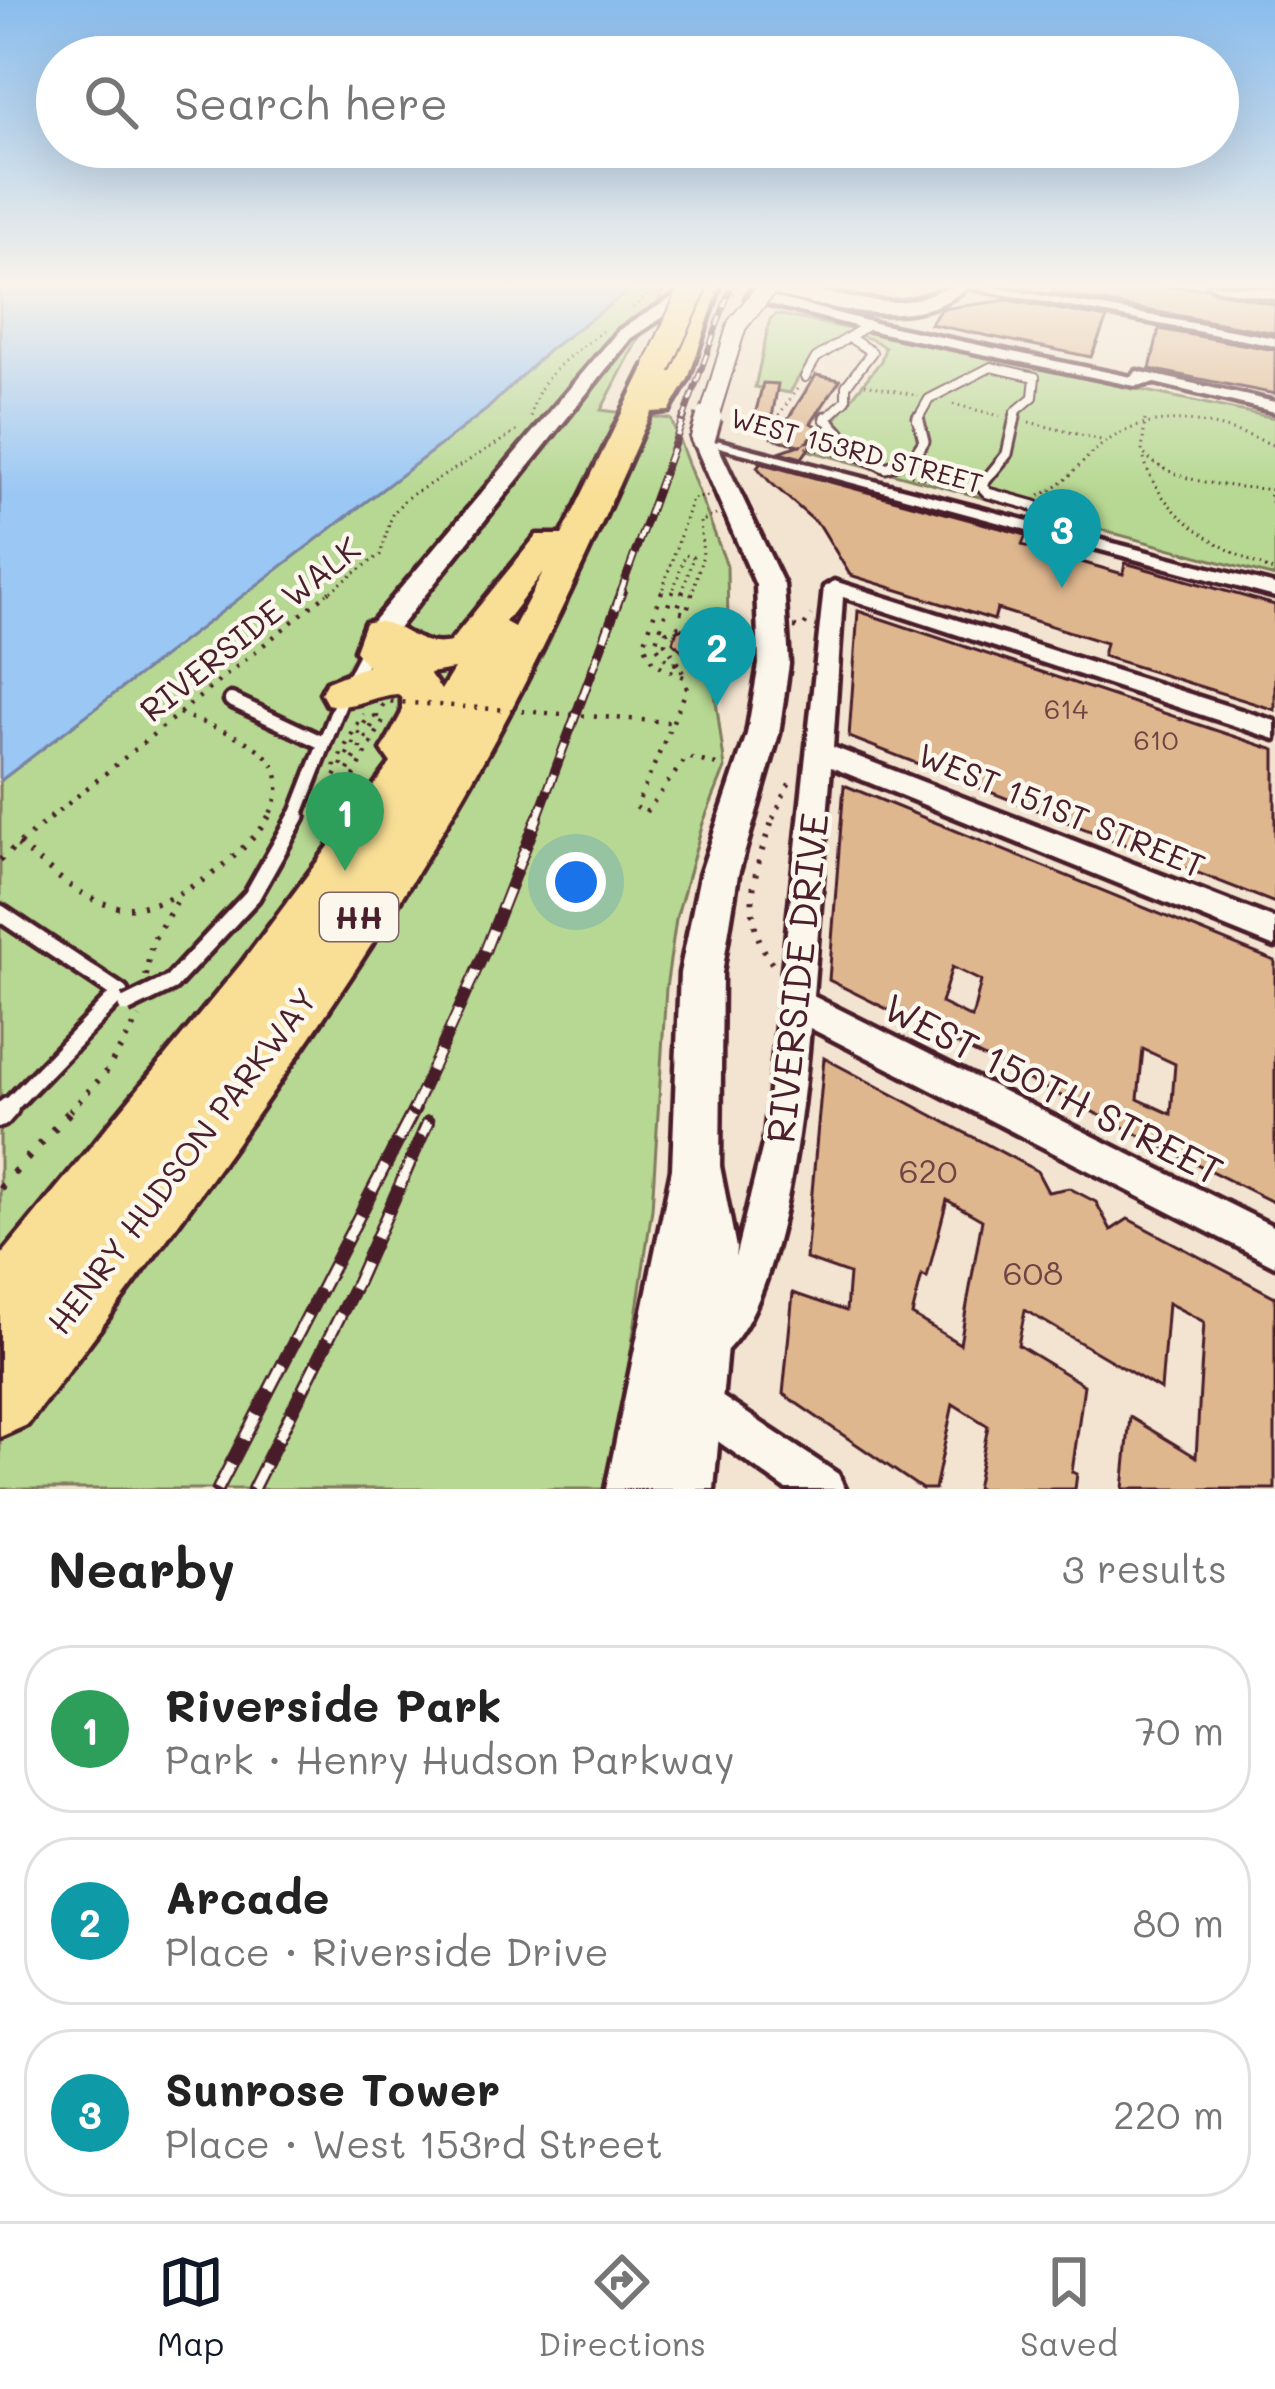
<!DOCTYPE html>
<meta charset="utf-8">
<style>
:root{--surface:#fff;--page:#f2f2f2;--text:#222;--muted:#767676;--line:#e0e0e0;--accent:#111827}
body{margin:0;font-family:Mali,sans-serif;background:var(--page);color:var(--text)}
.you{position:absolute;left:576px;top:882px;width:42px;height:42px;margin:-30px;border:9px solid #fff;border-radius:50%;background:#1a73e8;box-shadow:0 0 0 18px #1a73e833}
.badge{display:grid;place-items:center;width:78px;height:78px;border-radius:50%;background:var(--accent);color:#fff;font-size:39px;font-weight:700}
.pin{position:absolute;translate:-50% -99px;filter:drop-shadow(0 3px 6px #0008)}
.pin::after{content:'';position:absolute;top:63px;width:42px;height:36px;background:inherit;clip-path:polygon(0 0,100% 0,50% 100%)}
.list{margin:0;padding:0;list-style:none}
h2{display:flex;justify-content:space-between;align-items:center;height:156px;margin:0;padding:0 48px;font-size:51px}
h2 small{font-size:39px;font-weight:400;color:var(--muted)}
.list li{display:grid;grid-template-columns:78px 1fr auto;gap:36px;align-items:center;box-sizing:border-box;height:168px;margin:0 24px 24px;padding:0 24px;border:3px solid var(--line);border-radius:48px}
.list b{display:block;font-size:45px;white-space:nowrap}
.list p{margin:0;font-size:39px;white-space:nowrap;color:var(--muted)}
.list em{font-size:39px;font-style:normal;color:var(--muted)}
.icon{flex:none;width:66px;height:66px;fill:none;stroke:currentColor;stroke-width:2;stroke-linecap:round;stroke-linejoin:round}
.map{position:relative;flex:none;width:1275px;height:1489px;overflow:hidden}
.search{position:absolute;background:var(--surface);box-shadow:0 12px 48px #0002;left:36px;right:36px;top:36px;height:132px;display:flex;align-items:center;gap:30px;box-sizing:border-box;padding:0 42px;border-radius:66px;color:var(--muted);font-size:45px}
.sheet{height:732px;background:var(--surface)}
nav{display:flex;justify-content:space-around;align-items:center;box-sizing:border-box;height:168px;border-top:3px solid var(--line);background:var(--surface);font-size:33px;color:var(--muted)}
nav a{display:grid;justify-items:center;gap:6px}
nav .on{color:var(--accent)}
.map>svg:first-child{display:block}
.green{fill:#b6d892;stroke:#807c5e;stroke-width:3}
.water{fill:#9ac7f4;stroke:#7a84a4;stroke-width:3}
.building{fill:#deb78f;stroke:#4a1f2b;stroke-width:3;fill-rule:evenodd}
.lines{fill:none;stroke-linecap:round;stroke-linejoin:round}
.lane-far4-casing{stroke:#4a1f2b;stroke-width:12}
.lane-far3-casing{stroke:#4a1f2b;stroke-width:15}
.lane-far2-casing{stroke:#4a1f2b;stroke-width:21}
.lane-far1-casing{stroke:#4a1f2b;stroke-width:24}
.lane-casing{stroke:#4a1f2b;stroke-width:28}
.street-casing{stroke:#4a1f2b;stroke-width:9}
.secondary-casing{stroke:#4a1f2b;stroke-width:9}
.highway-casing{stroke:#4a1f2b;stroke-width:9}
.path-far3{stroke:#4a1f2b;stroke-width:3;stroke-dasharray:1.5 4.5;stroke-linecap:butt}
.path-far2{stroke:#4a1f2b;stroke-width:4.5;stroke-dasharray:3 9;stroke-linecap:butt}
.path-far1{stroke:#4a1f2b;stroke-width:6;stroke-dasharray:3 10;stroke-linecap:butt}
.path{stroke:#4a1f2b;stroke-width:8;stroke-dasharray:4.5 15;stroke-linecap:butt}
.lane-far4{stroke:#fbf7ec;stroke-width:8}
.lane-far3{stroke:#fbf7ec;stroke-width:9}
.lane-far2{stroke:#fbf7ec;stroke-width:12}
.lane-far1{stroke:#fbf7ec;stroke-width:15}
.lane{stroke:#fbf7ec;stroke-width:20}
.street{fill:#fbf7ec;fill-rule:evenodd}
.secondary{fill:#fbf7ec;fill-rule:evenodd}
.highway{fill:#f9df96;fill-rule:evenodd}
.rail-far4-casing{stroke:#4a1f2b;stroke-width:6}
.rail-far3-casing{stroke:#4a1f2b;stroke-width:8}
.rail-far2-casing{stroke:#4a1f2b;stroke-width:10}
.rail-far1-casing{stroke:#4a1f2b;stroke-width:12}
.rail-casing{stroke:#4a1f2b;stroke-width:14}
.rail-far4{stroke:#fbf7ec;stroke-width:3;stroke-dasharray:10;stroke-linecap:butt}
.rail-far3{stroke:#fbf7ec;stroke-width:4.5;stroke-dasharray:14;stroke-linecap:butt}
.rail-far2{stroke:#fbf7ec;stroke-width:6;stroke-dasharray:16;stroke-linecap:butt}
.rail-far1{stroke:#fbf7ec;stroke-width:8;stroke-dasharray:22;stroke-linecap:butt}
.rail{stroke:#fbf7ec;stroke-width:9;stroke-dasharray:28;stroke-linecap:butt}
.lane-bridge-casing{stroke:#4a1f2b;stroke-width:24;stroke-linecap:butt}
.secondary-bridge-far1-casing{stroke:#4a1f2b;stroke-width:22;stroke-linecap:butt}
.secondary-bridge-casing{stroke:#4a1f2b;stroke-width:30;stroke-linecap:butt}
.highway-bridge-casing{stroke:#4a1f2b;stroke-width:30;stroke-linecap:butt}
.path-bridge-far1{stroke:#4a1f2b;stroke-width:3;stroke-dasharray:1.5 4.5;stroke-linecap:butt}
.path-bridge{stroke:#4a1f2b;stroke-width:4.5;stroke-dasharray:3 9;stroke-linecap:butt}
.lane-bridge{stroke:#fbf7ec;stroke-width:15}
.secondary-bridge-far1{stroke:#fbf7ec;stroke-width:18}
.secondary-bridge{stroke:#fbf7ec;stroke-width:24}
.highway-bridge{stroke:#f9df96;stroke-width:26}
.labels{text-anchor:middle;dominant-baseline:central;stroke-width:9;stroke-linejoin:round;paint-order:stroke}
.far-street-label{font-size:27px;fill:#4a1f2b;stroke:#fbf7ec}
.number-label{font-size:27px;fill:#6f4544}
.shield{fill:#fbf7ec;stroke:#7f6065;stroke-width:3}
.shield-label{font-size:30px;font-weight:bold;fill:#4a1f2b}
.street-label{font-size:33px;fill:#4a1f2b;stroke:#fbf7ec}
.near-number-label{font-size:33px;fill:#6f4544}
.near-street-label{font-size:39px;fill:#4a1f2b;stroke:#fbf7ec}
</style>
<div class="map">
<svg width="1275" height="1489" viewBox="0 0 1275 1489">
<rect width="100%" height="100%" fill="#f2e4d0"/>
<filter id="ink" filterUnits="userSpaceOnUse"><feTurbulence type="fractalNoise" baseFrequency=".00833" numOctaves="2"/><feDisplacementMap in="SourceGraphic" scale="24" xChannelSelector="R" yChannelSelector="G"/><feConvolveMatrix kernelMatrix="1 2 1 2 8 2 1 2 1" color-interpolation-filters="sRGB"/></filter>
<g filter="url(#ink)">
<!-- green -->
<path class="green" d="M638,284H667L601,410L671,419L727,566L728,625L715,693L725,768L703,823L676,919L666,988L652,1209L622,1410L603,1489H0V781L486,410L550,349Z
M777,314L1275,418V577L810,451L881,361L885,348C845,314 806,359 790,393L755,387L770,319Z"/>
<!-- water -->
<path class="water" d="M0,284H638L550,349L486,410L0,781Z"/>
<!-- building -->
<path class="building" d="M1056,284L1206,288L1275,305V333L1052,293Z
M1008,300L1107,318L1091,357L930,324L941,309Z
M1159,329L1275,350V394L1150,369Z
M816,375L840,380L811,423L819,428L807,442L815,440L802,458L779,452L799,445L775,439Z
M763,383L778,384L771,423L754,419Z
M760,463L1026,535L1022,545L1123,574L1125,563L1275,605V710L1103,656L1106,643L997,609L994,620L850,575L821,527L769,481L757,467Z
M858,611L1275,750V903L849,737Z
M694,625L715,637L714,646L704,653H685L673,642L677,630Z
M844,785L1275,961V1203L829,980ZM952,967L981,981L972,1018L941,1003ZM1143,1049L1175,1064L1171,1114L1138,1099Z
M824,1058L1037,1171L1048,1192L1069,1188L1096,1202L1111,1230L1128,1219L1275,1297V1489H1123L1130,1417L1196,1457L1204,1322L1168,1303L1161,1390L1025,1310L1018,1345L1084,1385L1072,1472L1077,1474L1075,1489H976L988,1426L953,1404L935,1489H922L783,1394L793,1293L846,1311L849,1274L806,1259ZM947,1200L982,1220L960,1344L912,1315L922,1275L927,1278Z"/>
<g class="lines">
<!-- lane-far4 casing -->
<g class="lane-far4-casing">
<path id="lane-far4" d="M805,377L816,358L868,325
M825,420L846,400V386L872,352L853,340
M917,420L929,399L991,367L1035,377L1033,397L1015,412V420"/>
</g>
<!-- lane-far3 casing -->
<g class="lane-far3-casing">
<path id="lane-far3" d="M825,417L858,454L886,468L913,458L924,441L918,417
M1015,417L1007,454L981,486L988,493L1035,506L1039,514L1035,526"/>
</g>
<!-- lane-far2 casing -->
<g class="lane-far2-casing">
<path id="lane-far2" d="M231,700L321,742
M295,819L341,701L368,649"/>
</g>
<!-- lane-far1 casing -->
<g class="lane-far1-casing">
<path id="lane-far1" d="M0,913L120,993L5,1111
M171,983L252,896L297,816"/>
</g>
<!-- lane casing -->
<g class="lane-casing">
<path id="lane" d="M0,1117L8,1108"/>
</g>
<!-- street casing -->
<g class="street-casing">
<path id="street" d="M977,284L1275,338V346L955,285Z
M750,291L879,324L1131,377L1137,371L1275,402V412L1155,383L1135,386L878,332L746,298Z
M697,435L1275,585V597L697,441Z
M834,581L1275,721V739L843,597L833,747L1275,919V947L831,767L813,996L1275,1227V1266L810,1028C804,1100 782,1332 709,1362L695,1356L689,1342L721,1290L736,1254L765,1137L824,587Z
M697,1380L838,1474L845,1489H786L682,1416L676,1401L682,1386Z"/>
</g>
<!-- secondary casing -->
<g class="secondary-casing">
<path id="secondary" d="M694,284H714L631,338L389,640H369L365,633L369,626L619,330Z
M761,284C804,284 850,302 896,302C924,301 944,284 970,284C921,336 822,306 761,291Z
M1208,284L1275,289V299L1216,289Z
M703,431L714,438L784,585L789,664L779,734L738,875L722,973L720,1166L736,1248L714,1489H606L672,1169L680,973L700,875L747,734L759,664L756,585L692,438Z"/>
</g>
<!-- highway casing -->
<g class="highway-casing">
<path id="highway" d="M699,284L719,288L688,379L669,411L651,412C594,542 535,673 463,796C334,1017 182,1222 27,1425L0,1437V1257L242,963L391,763L382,750L402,713V699L398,694C373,695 352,711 327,704L321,693L327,682L367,666L355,650L365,623C398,614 414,651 450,642L537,535H562L645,366L658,358L668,362ZM543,572L514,627L505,622ZM454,669L441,690L429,673Z"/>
</g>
<!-- path-far3 -->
<path class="path-far3" d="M633,308L659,284
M865,384L918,396
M797,389L779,415L783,426L771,438L842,457
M953,404L1000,416
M531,417C537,374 573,355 605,329
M1145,420L1142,452C1172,485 1233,486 1275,490
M1029,422L1105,441
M1144,459C1160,517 1223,550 1275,572
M911,475L970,490
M1273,490L1269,497L1275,508
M1040,495C1063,487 1074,470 1091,454C1146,403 1212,419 1275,446
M326,594L380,555L392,515L405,499L519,430
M661,594L692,499L709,496
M672,594L685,555L693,557L682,594
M692,594L703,555L700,522L716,515"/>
<!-- path-far2 -->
<path class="path-far2" d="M662,591L644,644L653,663L684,677L687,689L636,807L645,813L687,757L724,767
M673,591L655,644L669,663L679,664L683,674
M683,591L677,611L686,613L693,591
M794,627L803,628L811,615
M679,664L665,643L666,632C694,615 720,628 750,633
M179,713C228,735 308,750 267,819
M334,767L363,714
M318,808L366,720L376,716L383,721
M49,819L330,591
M773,819L792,777"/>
<!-- path-far1 -->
<path class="path-far1" d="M18,845C47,866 77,898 113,906C163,919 245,857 269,816
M0,860L53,816
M772,963C738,915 755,868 774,816
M146,976L152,942L181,894
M70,1111L106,1072L139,1017"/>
<!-- path -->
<path class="path" d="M0,1188L73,1108"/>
<!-- lane-far4 -->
<use href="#lane-far4" class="lane-far4"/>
<!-- lane-far3 -->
<use href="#lane-far3" class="lane-far3"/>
<!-- lane-far2 -->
<use href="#lane-far2" class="lane-far2"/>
<!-- lane-far1 -->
<use href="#lane-far1" class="lane-far1"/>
<!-- lane -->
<use href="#lane" class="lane"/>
<!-- street -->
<use href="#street" class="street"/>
<!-- secondary -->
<use href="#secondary" class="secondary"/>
<!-- highway -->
<use href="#highway" class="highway"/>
<!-- rail-far4 casing -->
<g class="rail-far4-casing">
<path id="rail-far4" d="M683,420L732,284"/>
</g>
<!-- rail-far3 casing -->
<g class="rail-far3-casing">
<path id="rail-far3" d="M620,594L684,417"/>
</g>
<!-- rail-far2 casing -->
<g class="rail-far2-casing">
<path id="rail-far2" d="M537,819L622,591"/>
</g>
<!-- rail-far1 casing -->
<g class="rail-far1-casing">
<path id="rail-far1" d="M413,1111L485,951L538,816"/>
</g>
<!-- rail casing -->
<g class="rail-casing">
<path id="rail" d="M218,1489L415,1108
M253,1489L357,1282L428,1122"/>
</g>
<!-- rail-far4 -->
<use href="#rail-far4" class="rail-far4"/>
<!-- rail-far3 -->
<use href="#rail-far3" class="rail-far3"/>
<!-- rail-far2 -->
<use href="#rail-far2" class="rail-far2"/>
<!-- rail-far1 -->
<use href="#rail-far1" class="rail-far1"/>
<!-- rail -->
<use href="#rail" class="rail"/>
<!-- lane-bridge casing -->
<g class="lane-bridge-casing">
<path id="lane-bridge" d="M126,1005L171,983"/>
</g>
<!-- secondary-bridge-far1 casing -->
<g class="secondary-bridge-far1-casing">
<path id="secondary-bridge-far1" d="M708,420L737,325L767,288"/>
</g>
<!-- secondary-bridge casing -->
<g class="secondary-bridge-casing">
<path id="secondary-bridge" d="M703,438L709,417"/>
</g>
<!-- highway-bridge casing -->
<g class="highway-bridge-casing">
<path id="highway-bridge" d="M658,366L695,284"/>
</g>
<!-- path-bridge-far1 -->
<path class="path-bridge-far1" d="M715,292L738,294"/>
<!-- path-bridge -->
<path class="path-bridge" d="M383,721L338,807L326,811L385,701L669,722"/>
<!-- lane-bridge -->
<use href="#lane-bridge" class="lane-bridge"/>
<!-- secondary-bridge-far1 -->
<use href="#secondary-bridge-far1" class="secondary-bridge-far1"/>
<!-- secondary-bridge -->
<use href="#secondary-bridge" class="secondary-bridge"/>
<!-- highway-bridge -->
<use href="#highway-bridge" class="highway-bridge"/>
</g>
</g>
<!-- sky -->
<linearGradient id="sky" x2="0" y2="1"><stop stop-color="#89bced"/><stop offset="0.58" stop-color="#f9f3ea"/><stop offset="1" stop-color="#f9f3ea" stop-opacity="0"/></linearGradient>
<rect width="1275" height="493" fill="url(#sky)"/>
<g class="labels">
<!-- far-street labels -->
<g class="far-street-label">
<text transform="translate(857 450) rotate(15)">WEST 153RD STREET</text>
</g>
<!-- number labels -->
<g class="number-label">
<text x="1066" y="708">614</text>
<text x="1156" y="739">610</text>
</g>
<!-- shield labels -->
<rect class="shield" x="320" y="893" width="78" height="48" rx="9"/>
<g class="shield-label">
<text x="359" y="917">HH</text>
</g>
<!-- street labels -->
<g class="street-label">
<text transform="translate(249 628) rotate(-39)">RIVERSIDE WALK</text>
<text transform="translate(1062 809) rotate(22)">WEST 151ST STREET</text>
<text transform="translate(181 1160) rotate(-53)">HENRY HUDSON PARKWAY</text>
</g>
<!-- near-number labels -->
<g class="near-number-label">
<text x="928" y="1169">620</text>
<text x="1033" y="1271">608</text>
</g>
<!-- near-street labels -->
<g class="near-street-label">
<text transform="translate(796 978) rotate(-84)">RIVERSIDE DRIVE</text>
<text transform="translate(1054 1088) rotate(27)">WEST 150TH STREET</text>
</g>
</g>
</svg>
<div class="you"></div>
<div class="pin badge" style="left:345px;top:871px;background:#2e9e5b">1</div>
<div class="pin badge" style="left:717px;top:706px;background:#0f9aa8">2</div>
<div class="pin badge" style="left:1062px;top:588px;background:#0f9aa8">3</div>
<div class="search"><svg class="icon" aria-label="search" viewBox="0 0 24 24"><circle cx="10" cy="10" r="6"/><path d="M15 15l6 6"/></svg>Search here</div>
</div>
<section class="sheet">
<h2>Nearby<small>3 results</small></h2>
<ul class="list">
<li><span class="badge" style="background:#2e9e5b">1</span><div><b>Riverside Park</b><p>Park · Henry Hudson Parkway</p></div><em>70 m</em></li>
<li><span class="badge" style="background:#0f9aa8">2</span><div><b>Arcade</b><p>Place · Riverside Drive</p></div><em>80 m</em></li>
<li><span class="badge" style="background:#0f9aa8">3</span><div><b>Sunrose Tower</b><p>Place · West 153rd Street</p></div><em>220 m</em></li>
</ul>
</section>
<nav>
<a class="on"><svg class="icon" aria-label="map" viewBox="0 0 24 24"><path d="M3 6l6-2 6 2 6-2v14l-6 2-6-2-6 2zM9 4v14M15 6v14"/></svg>Map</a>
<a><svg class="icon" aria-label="directions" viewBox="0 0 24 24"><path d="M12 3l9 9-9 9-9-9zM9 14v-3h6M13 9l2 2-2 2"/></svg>Directions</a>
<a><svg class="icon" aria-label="saved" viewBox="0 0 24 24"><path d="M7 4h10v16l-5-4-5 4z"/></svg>Saved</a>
</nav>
